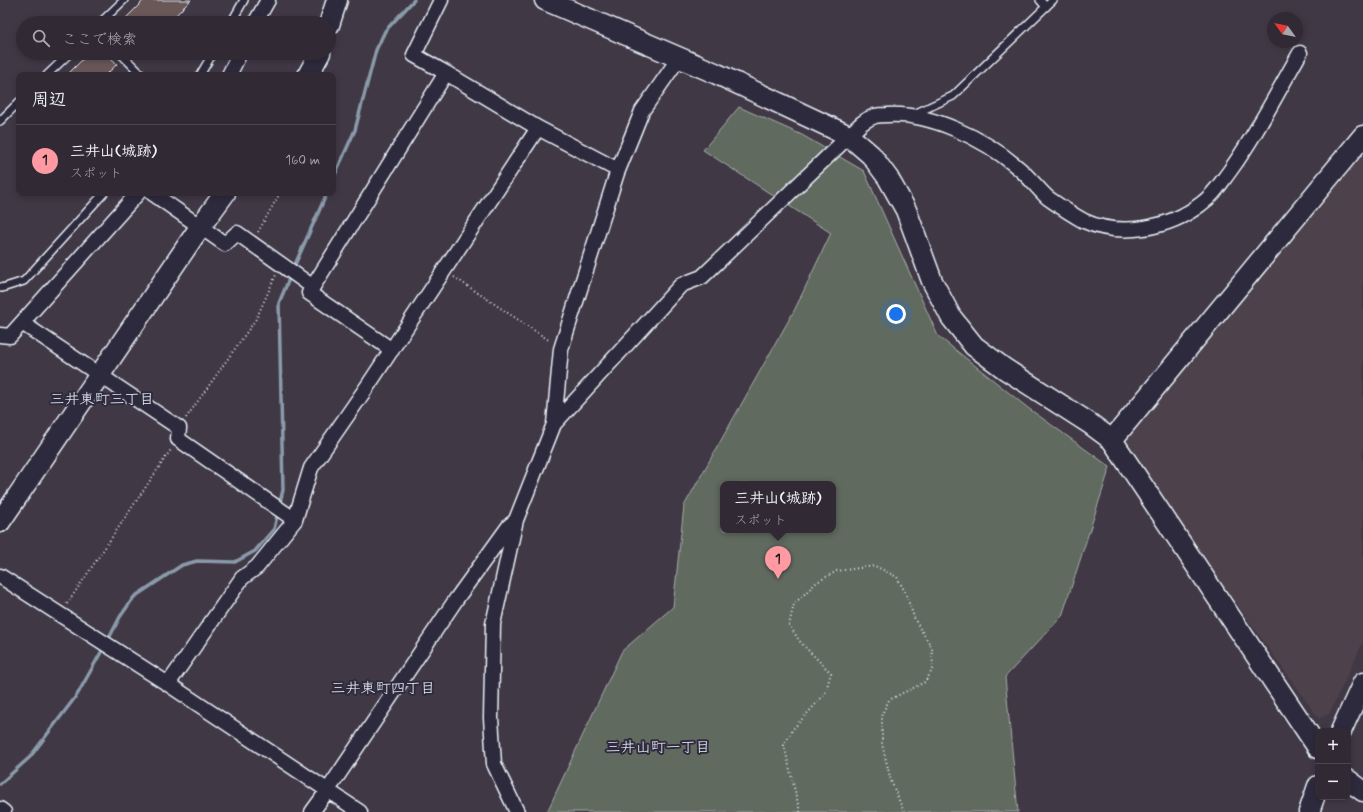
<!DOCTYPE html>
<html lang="ja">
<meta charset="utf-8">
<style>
:root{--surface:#312a34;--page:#39323c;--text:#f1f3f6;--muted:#a8a7ac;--line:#4c464f;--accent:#ff9aa2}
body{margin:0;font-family:Mynerve,"Klee One",sans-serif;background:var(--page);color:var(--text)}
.controls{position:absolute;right:12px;bottom:12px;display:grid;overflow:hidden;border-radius:8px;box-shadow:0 2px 6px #0003}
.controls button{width:36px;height:36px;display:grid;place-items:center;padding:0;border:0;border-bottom:1px solid var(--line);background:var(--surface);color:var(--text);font:20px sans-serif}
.compass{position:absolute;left:1267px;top:12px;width:36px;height:36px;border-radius:50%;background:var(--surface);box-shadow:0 2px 6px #0003;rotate:303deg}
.you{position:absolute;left:896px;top:314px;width:14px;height:14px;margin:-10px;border:3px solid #fff;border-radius:50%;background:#1a73e8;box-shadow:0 0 0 6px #1a73e833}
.badge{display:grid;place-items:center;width:26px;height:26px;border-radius:50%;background:var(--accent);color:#111;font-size:13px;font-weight:700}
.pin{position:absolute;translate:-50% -33px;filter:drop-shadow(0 1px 2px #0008)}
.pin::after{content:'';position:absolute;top:21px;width:14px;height:12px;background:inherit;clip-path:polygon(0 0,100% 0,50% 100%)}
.popup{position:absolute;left:720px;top:481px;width:116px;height:52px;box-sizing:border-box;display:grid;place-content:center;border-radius:8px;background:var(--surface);filter:drop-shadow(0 1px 3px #0005);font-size:13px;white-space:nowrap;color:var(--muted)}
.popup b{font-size:15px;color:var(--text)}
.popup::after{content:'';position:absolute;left:50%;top:100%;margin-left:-8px;border:8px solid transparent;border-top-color:var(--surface)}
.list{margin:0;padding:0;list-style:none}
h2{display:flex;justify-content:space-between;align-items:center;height:52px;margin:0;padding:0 16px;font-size:17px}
h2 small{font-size:13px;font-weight:400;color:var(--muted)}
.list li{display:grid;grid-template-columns:26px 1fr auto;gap:12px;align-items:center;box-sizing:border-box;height:72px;padding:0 16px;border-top:1px solid var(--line)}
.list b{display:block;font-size:15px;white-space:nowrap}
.list p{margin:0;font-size:13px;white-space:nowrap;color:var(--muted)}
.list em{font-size:13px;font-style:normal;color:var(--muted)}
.icon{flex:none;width:22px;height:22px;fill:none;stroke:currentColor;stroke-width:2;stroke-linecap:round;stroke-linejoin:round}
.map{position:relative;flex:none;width:1363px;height:812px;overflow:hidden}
.search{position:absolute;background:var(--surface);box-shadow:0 2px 6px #0003;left:16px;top:16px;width:320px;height:44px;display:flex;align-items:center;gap:10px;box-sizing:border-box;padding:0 14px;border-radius:22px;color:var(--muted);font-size:15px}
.panel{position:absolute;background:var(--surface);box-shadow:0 2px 6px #0003;left:16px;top:72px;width:320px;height:124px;border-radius:8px}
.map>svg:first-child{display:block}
.built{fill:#4d424b}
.green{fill:#606a5e;stroke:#a4aeab;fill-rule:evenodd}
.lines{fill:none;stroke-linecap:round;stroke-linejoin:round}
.stream{stroke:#8a9bab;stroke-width:3.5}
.building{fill:#6a5958;stroke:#e8f1f8}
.lane-casing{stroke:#e8f1f8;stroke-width:10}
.street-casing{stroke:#e8f1f8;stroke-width:17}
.secondary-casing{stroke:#e8f1f8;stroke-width:23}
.path{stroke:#e8f1f8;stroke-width:2;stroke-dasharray:1 3;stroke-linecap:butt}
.lane{stroke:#2f2a3d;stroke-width:7}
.street{stroke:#2f2a3d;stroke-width:14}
.secondary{stroke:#2f2a3d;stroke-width:20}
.labels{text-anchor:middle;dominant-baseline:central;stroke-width:4;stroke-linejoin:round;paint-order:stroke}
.neighbourhood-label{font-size:15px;fill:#e8f1f8;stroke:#2f2a3d}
</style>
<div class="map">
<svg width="1363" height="812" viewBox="0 0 1363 812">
<rect width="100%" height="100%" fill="#413845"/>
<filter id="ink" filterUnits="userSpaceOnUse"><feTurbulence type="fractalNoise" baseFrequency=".025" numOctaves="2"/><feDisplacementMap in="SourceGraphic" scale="8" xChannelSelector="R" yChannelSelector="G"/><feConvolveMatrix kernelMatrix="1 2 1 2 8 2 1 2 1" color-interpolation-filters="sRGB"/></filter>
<g filter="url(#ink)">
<!-- built -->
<path class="built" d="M1363,142V642L1329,714L1319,719L1118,438Z"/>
<!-- green -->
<path class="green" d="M739,107L802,135L864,171L938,336L1028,408L1110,467L1062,616L1005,677L1018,812H547L622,651L673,607L684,506L795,309L831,233L703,150ZM723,484H833V530H723Z"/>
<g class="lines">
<!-- stream -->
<path class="stream" d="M333,179L355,130L376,50L385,31L414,0
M293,269L327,193
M279,506L283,490L279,303L291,274
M107,642L120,617L134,597L182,565L197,561L235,562L255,551L274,529L278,512
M0,784L30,757L77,695L104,647"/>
</g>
<!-- building -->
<path class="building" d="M144,0H191L168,23H121Z
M89,53H106L117,64L106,75H67Z"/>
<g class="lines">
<!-- lane casing -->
<g class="lane-casing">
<path id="lane" d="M1040,0L1046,7
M100,23L124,0
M231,23L244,0
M120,53L142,75
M47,75L70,53
M200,75L213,53
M912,115L953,96L1053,0
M0,121L19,102
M0,287L2,288L24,281L104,193"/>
</g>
<!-- street casing -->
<g class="street-casing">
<path id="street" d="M441,0L414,55L446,73L538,128L618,170
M255,23L268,0
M229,75L240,53
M152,193L225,244L237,233L313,287
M22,323L179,428L178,439L295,520
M0,335L10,336L138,193
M392,350L309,293L446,73
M554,424L681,285L702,277L849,136C857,128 863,120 875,116C879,115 883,115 887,115C930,112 984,139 1016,166C1028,175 1037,188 1048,198C1058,205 1073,215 1084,221C1121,238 1170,228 1201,204C1213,196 1220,184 1229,172C1256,135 1277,93 1300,53
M0,576L168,684L360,812
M168,684L242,578L257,567L295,520L311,468L369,384L538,128
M0,809L4,812
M312,812L328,790L457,598L509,526L514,522
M517,812L494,764L491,718L493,624L516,520L554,424L561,349L617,173L642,111L679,58"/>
</g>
<!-- secondary casing -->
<g class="secondary-casing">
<path id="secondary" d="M545,0L715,73L849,136L871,155L888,178L906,210L932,281L951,317L974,346L1005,369L1089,423L1112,440L1318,748
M329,25L337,0
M308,75L320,53
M1112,440L1363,136
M0,522L200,227L225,193
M1341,731L1363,683
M1348,780L1363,791
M1309,812L1318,786"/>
</g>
<!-- path -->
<path class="path" d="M258,232L280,193
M454,277L550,341
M186,418L256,319L276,275
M67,604L172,448
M800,812L784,745L793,729L825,694L831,673L801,643L789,625L794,604L817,582L837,571L875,566L897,577L905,592L915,620L932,648L933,669L925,682L889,700L882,714V744L891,781L904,812"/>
<!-- lane -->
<use href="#lane" class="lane"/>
<!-- street -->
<use href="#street" class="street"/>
<!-- secondary -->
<use href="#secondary" class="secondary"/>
</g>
</g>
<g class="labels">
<!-- neighbourhood labels -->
<g class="neighbourhood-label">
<text x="102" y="400">三井東町三丁目</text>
<text x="383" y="689">三井東町四丁目</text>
<text x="658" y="748">三井山町一丁目</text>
</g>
</g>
</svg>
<div class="controls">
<button>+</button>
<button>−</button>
</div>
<svg class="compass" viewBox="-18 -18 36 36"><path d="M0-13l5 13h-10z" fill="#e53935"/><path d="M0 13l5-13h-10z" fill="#a8a7ac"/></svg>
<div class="you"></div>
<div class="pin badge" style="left:778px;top:579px">1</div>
<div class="popup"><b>三井山(城跡)</b>スポット</div>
<div class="search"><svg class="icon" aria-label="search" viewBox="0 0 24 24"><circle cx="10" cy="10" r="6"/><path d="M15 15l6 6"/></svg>ここで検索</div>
<section class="panel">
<h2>周辺<small></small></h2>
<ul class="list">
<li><span class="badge">1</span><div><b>三井山(城跡)</b><p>スポット</p></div><em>160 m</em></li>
</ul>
</section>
</div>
